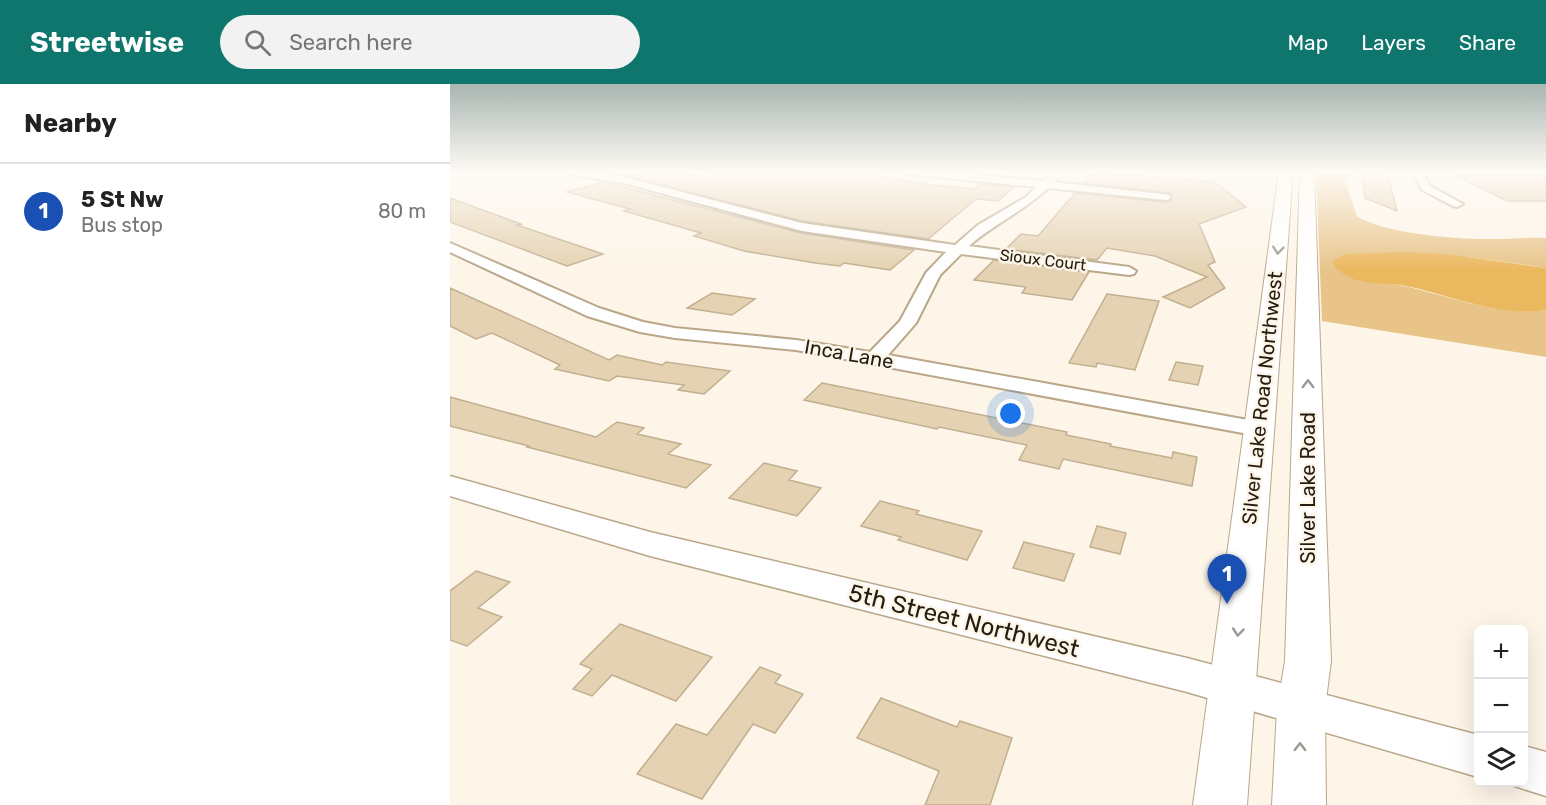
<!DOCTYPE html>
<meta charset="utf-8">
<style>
:root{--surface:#fff;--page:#f2f2f2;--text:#222;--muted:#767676;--line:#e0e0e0;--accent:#0f766e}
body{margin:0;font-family:Rubik,sans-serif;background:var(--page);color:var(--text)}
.controls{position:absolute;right:18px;bottom:18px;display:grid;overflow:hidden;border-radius:9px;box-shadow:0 6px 24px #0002}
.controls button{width:54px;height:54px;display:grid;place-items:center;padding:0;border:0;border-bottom:2px solid var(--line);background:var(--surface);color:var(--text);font:30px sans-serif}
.you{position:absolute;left:561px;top:330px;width:21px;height:21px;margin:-15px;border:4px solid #fff;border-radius:50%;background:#1a73e8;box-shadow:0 0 0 9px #1a73e833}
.badge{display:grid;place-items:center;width:39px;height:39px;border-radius:50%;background:var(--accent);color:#fff;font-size:20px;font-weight:700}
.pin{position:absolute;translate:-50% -50px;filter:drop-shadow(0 2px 3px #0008)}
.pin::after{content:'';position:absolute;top:32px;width:21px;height:18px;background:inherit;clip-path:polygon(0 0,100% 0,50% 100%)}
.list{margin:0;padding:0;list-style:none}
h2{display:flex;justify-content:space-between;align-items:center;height:78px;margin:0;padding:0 24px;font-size:26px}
h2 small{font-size:20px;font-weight:400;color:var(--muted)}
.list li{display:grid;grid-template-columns:39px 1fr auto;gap:18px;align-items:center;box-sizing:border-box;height:96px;padding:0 24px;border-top:2px solid var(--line)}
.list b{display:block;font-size:22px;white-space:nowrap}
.list p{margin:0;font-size:20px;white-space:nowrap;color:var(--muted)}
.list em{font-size:20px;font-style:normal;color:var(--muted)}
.icon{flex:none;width:33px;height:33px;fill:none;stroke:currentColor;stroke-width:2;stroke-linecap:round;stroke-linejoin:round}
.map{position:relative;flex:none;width:1096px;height:721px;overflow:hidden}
header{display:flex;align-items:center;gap:36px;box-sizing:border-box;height:84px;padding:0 30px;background:var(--accent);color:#fff}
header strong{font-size:28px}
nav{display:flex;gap:33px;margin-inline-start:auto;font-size:21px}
.search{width:420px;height:54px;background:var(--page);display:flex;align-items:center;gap:15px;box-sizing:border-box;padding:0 21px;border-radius:33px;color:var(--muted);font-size:22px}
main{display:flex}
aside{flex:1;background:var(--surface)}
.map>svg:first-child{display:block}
.green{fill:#e8c489}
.water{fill:#eab85e}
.building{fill:#e5d2b2;stroke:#c2af90;stroke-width:1.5}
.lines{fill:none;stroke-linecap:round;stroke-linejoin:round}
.minor-casing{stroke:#baa789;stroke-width:4}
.tertiary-casing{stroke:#baa789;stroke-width:3}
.secondary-casing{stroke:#baa789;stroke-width:2}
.minor{fill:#fff;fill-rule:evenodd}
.tertiary{fill:#fff;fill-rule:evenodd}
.secondary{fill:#fff;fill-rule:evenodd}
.oneway{stroke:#9c9993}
.labels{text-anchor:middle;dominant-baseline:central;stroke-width:5;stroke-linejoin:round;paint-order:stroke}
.far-street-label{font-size:16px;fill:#231c10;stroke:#fdf5e8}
.street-label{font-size:20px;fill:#231c10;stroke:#fdf5e8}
.near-street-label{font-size:24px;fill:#231c10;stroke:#fdf5e8}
</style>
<header>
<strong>Streetwise</strong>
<div class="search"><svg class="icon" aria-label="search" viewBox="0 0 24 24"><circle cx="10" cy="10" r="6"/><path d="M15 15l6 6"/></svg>Search here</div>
<nav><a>Map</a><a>Layers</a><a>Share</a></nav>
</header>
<main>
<aside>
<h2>Nearby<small></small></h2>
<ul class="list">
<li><span class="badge" style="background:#1a4fb4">1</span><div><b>5 St Nw</b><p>Bus stop</p></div><em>80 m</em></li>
</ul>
</aside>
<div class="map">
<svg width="1096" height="721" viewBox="0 0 1096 721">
<rect width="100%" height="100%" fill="#fdf5e8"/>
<!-- green -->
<path class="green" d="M866,87H901L904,89L895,97L907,132C933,150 1012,156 1044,155C1062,155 1079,153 1096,154V184C1040,176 984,166 927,171L908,197C923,198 939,199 954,202C995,211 1055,234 1096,226V273L872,237Z"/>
<!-- water -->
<path class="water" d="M953,168L996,170L1096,184V226C1052,235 995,209 951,201C938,199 923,200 910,197C900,195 889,188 883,180V176L896,170Z"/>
<!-- building -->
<path class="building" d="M197,87H224L265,95L266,87H429L430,92L483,101L525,105L531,100L564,103L548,117L526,115L478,155L352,137L178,92Z
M911,87L937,88L947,127L915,114Z
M644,88L765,98L796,123L749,140L765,178L758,181L775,204L740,224L713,213L757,193L705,172L657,164L647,176L556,165L571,150L588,152L625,109L716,118L722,116L720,109L634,99Z
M1003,90L1096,91V117H1057Z
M153,98L351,149L464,166L440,186L394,179L390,182L365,179L294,167L244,152L251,149L174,127L180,125L117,108Z
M0,114L71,140L67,141L153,170L117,182L0,138Z
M544,176L639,188L622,216L572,209L576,203L524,196Z
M0,204L159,276L167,271L212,281L216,278L280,287L254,310L228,306L234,301L167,292L159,297L105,285L110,281L42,249L26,255L0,242Z
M262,209L305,215L282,231L237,224Z
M657,210L709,217L685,286L647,279L646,283L619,279Z
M726,278L753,282L748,301L719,296Z
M372,299L617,348L616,351L661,360L660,362L722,374L723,368L747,373L742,402L613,375L609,385L569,376L577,361L489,343L487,345L354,316Z
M0,313L146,353L167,338L194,344L187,350L231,360L218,370L261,381L236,404L77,363L79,362L0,342Z
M314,379L347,387L339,396L371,404L347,432L279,414Z
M430,417L469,427L466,430L532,447L517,476L448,456L451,453L411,442Z
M647,442L676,449L670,470L640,463Z
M574,458L624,470L614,497L563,484Z
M26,487L60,498L28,524L52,533L17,562L0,556V507Z
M170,540L262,573L226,617L162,591L142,612L123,605L142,585L130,580Z
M310,583L331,591L325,599L353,610L325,649L303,640L252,715L187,690L226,640L257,651Z
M431,614L507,643L510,637L562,654L540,721H475L489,687L407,654Z"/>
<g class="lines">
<!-- minor casing -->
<g class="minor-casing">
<path id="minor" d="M114,87H135L174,93L352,139L505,161L528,141L576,113L586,103L459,90L454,87H485L593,97L605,87H615L604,98L720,111V115L716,116L598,104C574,127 544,140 519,162L679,183L686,187L684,190L679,191L511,170L490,191L466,239L438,271L809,338L817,340L820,345L817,350L809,352L346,266L225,254L190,248L137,232L0,168V159L149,224L193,238L225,244L346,256L420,268L450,237L476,189L496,168L352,147L173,99L119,90Z
M961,87H971L980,102L1013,120L1007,123L1003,122L972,106Z"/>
</g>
<!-- tertiary casing -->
<g class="tertiary-casing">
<path id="tertiary" d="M0,392L200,448L737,574L1028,651V693L737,608L200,472L0,412Z
M1074,662L1096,668V712L1058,700L1074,698Z"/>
</g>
<!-- secondary casing -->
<g class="secondary-casing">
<path id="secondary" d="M829,87H843L797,721H743Z
M850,87H864L881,577L875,624L876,721H822L827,624L835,577Z"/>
</g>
<!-- minor -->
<use href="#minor" class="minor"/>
<!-- tertiary -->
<use href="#tertiary" class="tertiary"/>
<!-- secondary -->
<use href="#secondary" class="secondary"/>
</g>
<!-- one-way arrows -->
<defs><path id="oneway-chevron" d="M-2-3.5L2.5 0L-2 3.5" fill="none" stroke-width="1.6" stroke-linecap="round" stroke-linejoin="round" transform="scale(1.5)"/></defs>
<g class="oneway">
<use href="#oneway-chevron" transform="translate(828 166) rotate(96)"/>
<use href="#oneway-chevron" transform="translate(858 300) rotate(-90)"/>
<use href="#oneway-chevron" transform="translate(788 548) rotate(96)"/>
<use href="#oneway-chevron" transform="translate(850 663) rotate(-89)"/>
</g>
<!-- sky -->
<linearGradient id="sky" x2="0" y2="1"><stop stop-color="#a9b6b1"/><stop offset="0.47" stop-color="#fefaf5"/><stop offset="1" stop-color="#fefaf5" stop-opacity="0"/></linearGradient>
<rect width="1096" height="187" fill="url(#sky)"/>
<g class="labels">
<!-- far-street labels -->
<g class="far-street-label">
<text transform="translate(593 176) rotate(7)">Sioux Court</text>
</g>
<!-- street labels -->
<g class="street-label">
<text transform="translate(399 270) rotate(10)">Inca Lane</text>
<text transform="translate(812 314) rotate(-84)">Silver Lake Road Northwest</text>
<text transform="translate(858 404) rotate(-90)">Silver Lake Road</text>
</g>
<!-- near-street labels -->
<g class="near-street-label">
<text transform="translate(514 537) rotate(14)">5th Street Northwest</text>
</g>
</g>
</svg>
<div class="controls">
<button>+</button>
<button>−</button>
<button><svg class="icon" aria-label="layers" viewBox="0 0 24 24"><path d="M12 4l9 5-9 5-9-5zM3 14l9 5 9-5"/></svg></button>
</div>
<div class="you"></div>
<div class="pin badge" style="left:777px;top:520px;background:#1a4fb4">1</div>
</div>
</main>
